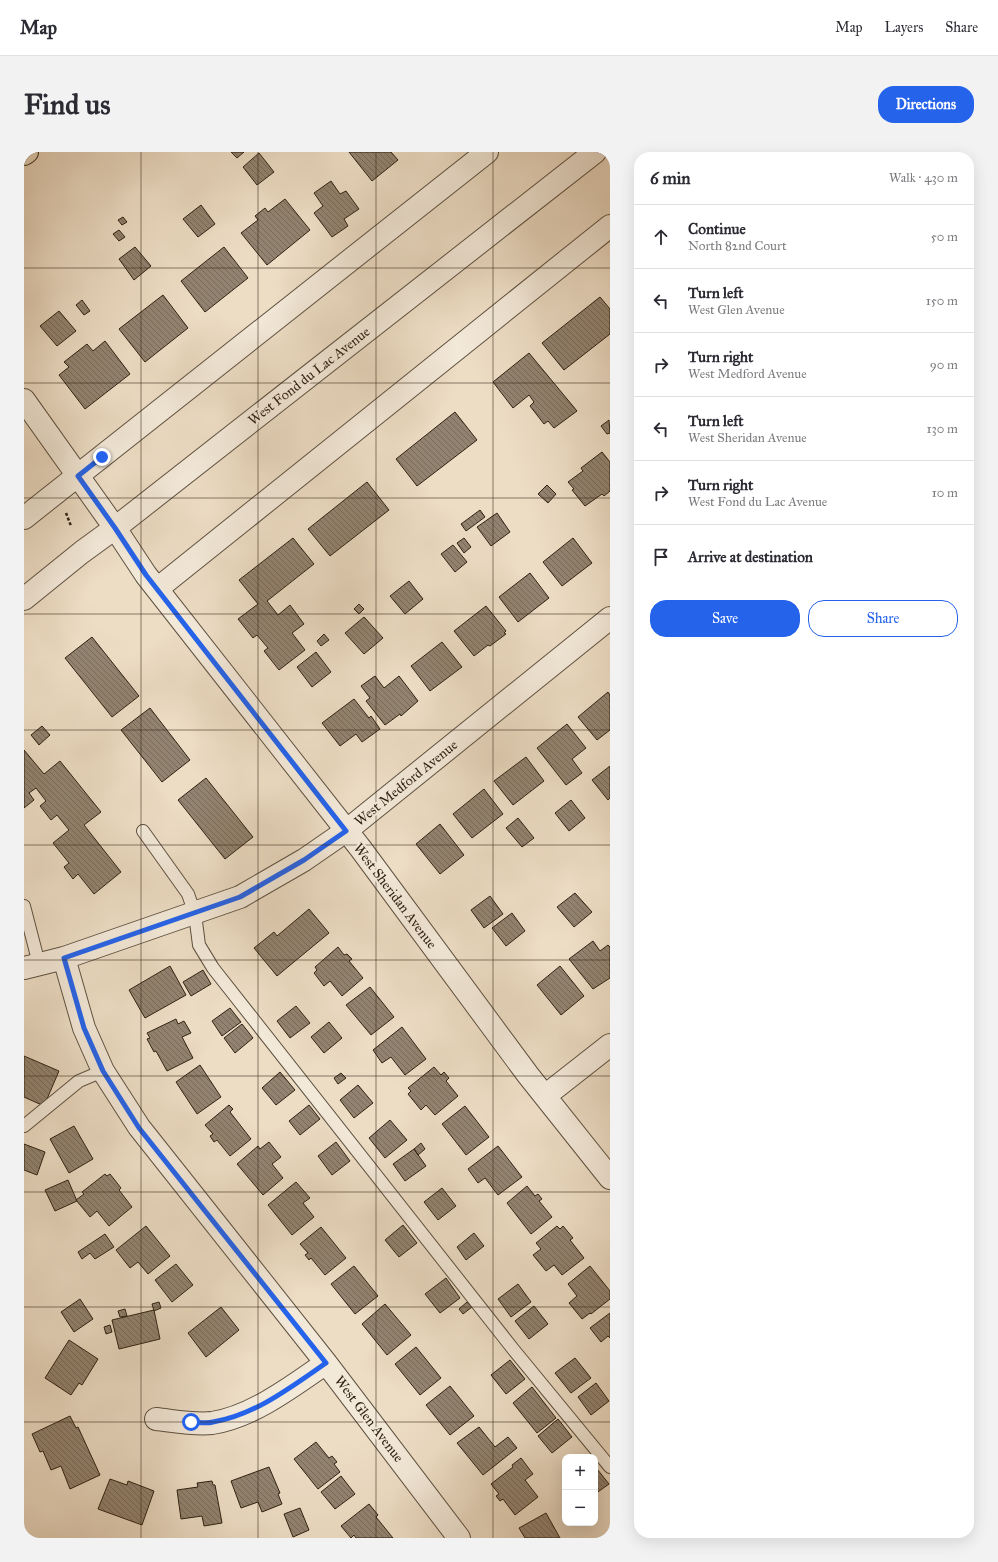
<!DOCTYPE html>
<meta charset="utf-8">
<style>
:root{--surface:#fff;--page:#f2f2f3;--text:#2b2b33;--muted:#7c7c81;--line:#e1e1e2;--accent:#2563eb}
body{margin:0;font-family:"IM FELL Great Primer",serif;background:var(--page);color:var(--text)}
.controls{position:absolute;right:12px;bottom:12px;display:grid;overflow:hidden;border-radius:8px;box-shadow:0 4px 16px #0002}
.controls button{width:36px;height:36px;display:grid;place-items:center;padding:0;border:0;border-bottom:1px solid var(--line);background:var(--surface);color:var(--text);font:20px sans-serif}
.stop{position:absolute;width:12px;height:12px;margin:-9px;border:3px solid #2563eb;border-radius:50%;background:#fff}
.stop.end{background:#2563eb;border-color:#fff;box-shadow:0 1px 4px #0008}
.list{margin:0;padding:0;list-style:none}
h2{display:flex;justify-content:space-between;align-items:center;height:52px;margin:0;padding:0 16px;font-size:17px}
h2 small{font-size:13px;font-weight:400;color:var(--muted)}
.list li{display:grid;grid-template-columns:26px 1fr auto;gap:12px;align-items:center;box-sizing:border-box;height:64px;padding:0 16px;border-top:1px solid var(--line)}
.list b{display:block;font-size:15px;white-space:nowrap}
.list p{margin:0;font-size:13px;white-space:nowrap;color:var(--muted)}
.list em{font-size:13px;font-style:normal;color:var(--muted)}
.actions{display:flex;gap:8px;padding:12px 16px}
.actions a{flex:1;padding:9px 0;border:1px solid var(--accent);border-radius:16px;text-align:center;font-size:14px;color:var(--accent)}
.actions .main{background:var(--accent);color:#fff}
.icon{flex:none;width:22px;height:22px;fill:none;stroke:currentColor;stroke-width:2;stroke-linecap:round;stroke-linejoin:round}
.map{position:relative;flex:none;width:586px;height:1386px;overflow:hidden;border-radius:16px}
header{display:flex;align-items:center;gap:24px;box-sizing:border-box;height:56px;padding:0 20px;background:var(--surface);border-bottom:1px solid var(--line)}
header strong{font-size:19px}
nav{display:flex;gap:22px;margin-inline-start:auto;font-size:14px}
.intro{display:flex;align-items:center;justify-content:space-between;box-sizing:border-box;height:96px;padding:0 24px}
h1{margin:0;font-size:28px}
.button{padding:10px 18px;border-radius:16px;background:var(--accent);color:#fff;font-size:14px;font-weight:700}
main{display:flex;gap:24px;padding:0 24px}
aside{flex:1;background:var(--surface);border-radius:16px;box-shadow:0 4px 16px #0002}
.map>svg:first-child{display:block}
.building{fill:url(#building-back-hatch);stroke:#2f2213}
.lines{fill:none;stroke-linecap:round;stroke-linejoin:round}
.service-casing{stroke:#5e5140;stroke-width:14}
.minor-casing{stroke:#5e5140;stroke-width:24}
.tertiary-casing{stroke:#5e5140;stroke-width:24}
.motorway-casing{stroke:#2f2213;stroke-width:24}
.path{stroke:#2f2213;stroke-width:2.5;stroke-dasharray:3 2;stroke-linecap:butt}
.service{stroke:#f3e9d9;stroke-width:12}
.minor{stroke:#f3e9d9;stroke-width:22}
.tertiary{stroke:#f3e9d9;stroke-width:22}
.motorway{stroke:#edddc5;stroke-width:22}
.route{stroke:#2563eb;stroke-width:5}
.grid{fill:none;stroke:#2f2213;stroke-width:1;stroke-opacity:0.55}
.labels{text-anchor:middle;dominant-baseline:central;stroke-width:4;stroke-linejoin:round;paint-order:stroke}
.street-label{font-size:14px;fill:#2f2213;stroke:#f3e9d9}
</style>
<header>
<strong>Map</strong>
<nav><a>Map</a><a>Layers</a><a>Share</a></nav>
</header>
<div class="intro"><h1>Find us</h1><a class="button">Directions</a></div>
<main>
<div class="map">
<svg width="586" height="1386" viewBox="0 0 586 1386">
<defs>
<pattern id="building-back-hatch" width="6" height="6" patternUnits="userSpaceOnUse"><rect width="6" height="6" fill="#928370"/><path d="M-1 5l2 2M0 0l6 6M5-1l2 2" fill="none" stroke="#786b5b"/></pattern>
</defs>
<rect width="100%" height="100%" fill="#edddc5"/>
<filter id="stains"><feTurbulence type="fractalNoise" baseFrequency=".005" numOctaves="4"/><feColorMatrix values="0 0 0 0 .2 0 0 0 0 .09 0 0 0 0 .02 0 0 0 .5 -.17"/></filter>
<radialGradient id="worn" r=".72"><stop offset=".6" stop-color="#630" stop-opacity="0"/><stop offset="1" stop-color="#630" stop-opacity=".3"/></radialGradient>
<!-- building -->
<path class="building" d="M207,0H220L213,6Z
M325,0H367L374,8L348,29Z
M235,1L250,20L233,33L219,15Z
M307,29L316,42L322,39L335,57L320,67L324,74L308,85L290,61L299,54L290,41Z
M261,47L286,78L243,113L217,81L234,68L231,64L241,56L244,60Z
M177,53L191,72L174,85L159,67Z
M99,65L103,70L98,73L94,68Z
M95,78L101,85L95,89L89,82Z
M111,95L127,114L110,128L95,107Z
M200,95L224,126L181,160L157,129Z
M139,143L164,176L121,210L95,177Z
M576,145L586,157V182L540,218L518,191Z
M58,148L66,159L60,163L52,153Z
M35,159L52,179L33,194L16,174Z
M81,189L106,222L61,257L35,223L45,215L40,210L63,192L69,199Z
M505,201L553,259L530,276L524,269L520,272L506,254L510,250L505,243L489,256L469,230Z
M431,260L453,288L393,334L372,307Z
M585,268L586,281L583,282L577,274Z
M578,300L586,310V339L580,344L578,342L561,354L548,338L550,337L544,330L559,319L557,316Z
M343,330L365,358L306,404L284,377Z
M523,333L532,342L524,351L514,342Z
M456,358L461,365L442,379L437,372Z
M473,361L486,380L467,394L453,375Z
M269,386L290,412L243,449L254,463L266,453L280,472L268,481L281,498L255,518L240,499L244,496L233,483L229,486L214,467L234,452L215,428Z
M440,386L447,395L440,401L433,391Z
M549,386L568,411L538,434L519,410Z
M429,393L443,410L431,420L417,402Z
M506,421L525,446L494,470L475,445Z
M385,429L399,447L381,462L366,444Z
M335,452L340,457L335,462L330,457Z
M462,454L482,479L480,481L482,482L466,494L464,493L450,504L430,479Z
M340,465L359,486L340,502L321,481Z
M300,482L305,488L297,494L293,489Z
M68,485L115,544L88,565L41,506Z
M418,490L438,515L406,539L387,514Z
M292,500L307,520L288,535L273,515Z
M351,524L360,536L375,524L394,549L377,564L376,562L361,573L342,549L346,546L337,534Z
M584,540L586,543V578L573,588L554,565Z
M330,547L345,566L347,564L356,577L338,590L332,582L316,594L298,571Z
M126,556L166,608L138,630L97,578Z
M543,572L562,596L548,607L558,621L542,633L513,596Z
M18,574L26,583L15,593L7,583Z
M0,598L20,622L36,609L77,660L60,673L97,720L70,742L54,722L49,727L40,715L45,711L29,691L45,678L33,663L27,668L16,654L22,649L12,636L5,641L10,648L0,656Z
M502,605L520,629L489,653L470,629Z
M586,614V646L584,648L568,628Z
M182,626L229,685L201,707L154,648Z
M460,637L479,662L448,686L429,662Z
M547,648L561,666L545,679L531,661Z
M494,666L510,686L498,695L482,676Z
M416,672L440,703L416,722L392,692Z
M551,741L568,760L550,775L533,755Z
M466,744L479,762L460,776L447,758Z
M285,757L305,781L253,824L230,796L250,780L253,784Z
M488,761L501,779L482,794L468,776Z
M569,789L576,799L584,793L586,795V826L569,837L545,807Z
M314,795L320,803L323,802L328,807L325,809L339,826L318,844L306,829L300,834L290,821L293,818L291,815Z
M146,814L162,843L121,866L105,838Z
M536,814L560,844L537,863L513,833Z
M179,818L187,832L167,844L159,830Z
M346,835L370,865L347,883L322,853Z
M272,854L286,871L266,886L253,869Z
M206,856L217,870L198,884L188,869Z
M152,867L154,872L160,869L167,881L158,885L169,906L143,919L132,899L130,900L123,887L126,886L123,881Z
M305,870L318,886L300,901L287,885Z
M218,872L229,886L211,901L200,886Z
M378,875L402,907L381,923L367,905L358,911L349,898Z
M0,904L35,919L20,954L0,945Z
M176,913L197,945L173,962L152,930Z
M410,915L417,923L420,920L425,926L422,929L434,944L411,963L402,953L397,958L384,942L387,939L384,936Z
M256,920L271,938L252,953L238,936Z
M317,921L322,926L314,932L310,926Z
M334,933L349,951L330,966L316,948Z
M205,953L209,957L206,960L227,987L206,1004L193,988L190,990L186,984L189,982L181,973Z
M285,953L296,967L276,983L265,969Z
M441,954L465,985L442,1003L418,972Z
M366,968L383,988L361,1006L345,986Z
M50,974L69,1007L45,1021L26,987Z
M245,990L257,1005L248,1012L259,1026L239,1043L213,1012L234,994L236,997Z
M312,990L326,1009L308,1023L294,1004Z
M397,991L401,997L394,1003L390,997Z
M0,992L21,1000L13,1023L0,1018Z
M474,994L498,1025L474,1043L461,1026L454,1031L444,1017Z
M390,997L402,1014L381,1029L369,1012Z
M81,1022L83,1024L86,1022L97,1036L95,1038L108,1055L85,1074L73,1059L66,1065L52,1048L60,1042L58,1040Z
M44,1028L53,1049L31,1059L21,1038Z
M272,1030L286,1046L279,1051L290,1065L268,1083L244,1053Z
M503,1034L511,1044L514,1042L518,1047L515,1049L528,1065L507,1082L483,1051Z
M418,1036L432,1054L414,1068L400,1050Z
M379,1073L393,1091L375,1105L361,1088Z
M122,1074L146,1104L124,1122L114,1110L106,1116L92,1098Z
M533,1074L536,1077L539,1074L549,1086L546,1088L560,1106L538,1123L530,1113L522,1119L509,1103L517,1097L512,1091Z
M297,1075L322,1106L301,1123L287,1106L285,1108L281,1103L284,1101L276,1092Z
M450,1081L460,1094L442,1108L433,1095Z
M81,1082L90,1095L71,1107L66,1101L58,1107L54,1100Z
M152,1112L169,1133L148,1150L131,1128Z
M330,1114L354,1144L331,1162L307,1132Z
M566,1114L586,1139V1147L567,1162L566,1161L558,1167L545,1151L553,1144L544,1132Z
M422,1126L436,1146L416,1161L401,1142Z
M494,1132L507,1150L487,1165L474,1147Z
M56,1147L69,1167L50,1180L37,1160Z
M135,1150L137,1156L130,1159L128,1152Z
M443,1150L448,1155L439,1162L435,1157Z
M361,1152L387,1183L363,1203L338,1172Z
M510,1154L524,1172L505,1187L491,1169Z
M197,1155L215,1178L182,1205L164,1181Z
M101,1157L103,1164L96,1165L94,1159Z
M130,1158L136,1187L95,1197L88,1168Z
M586,1161V1186L584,1184L577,1190L566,1176Z
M86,1173L88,1180L82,1182L80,1175Z
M45,1188L74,1207L58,1233L55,1231L47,1243L21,1226Z
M392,1195L417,1226L396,1243L371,1212Z
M551,1206L567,1226L547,1241L531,1221Z
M486,1208L501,1227L482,1242L467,1223Z
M572,1231L585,1249L567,1263L554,1245Z
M426,1234L450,1264L426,1283L402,1253Z
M508,1235L532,1266L513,1281L489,1251Z
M46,1264L52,1276L54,1275L76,1323L46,1337L37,1314L27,1318L19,1299L16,1300L8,1282Z
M534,1267L548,1285L528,1301L514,1284Z
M455,1275L471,1295L484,1285L493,1296L459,1323L433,1291Z
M292,1290L305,1306L308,1304L313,1310L310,1312L316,1320L294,1337L270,1307Z
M497,1306L509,1322L501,1328L514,1345L491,1363L479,1347L476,1349L472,1344L475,1342L467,1332L489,1315L488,1313Z
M245,1315L256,1341L254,1342L258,1352L238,1360L234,1350L217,1356L207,1329Z
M573,1317L585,1332L571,1342V1319Z
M317,1324L331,1342L311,1357L297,1340Z
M86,1327L103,1333L104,1329L130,1339L118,1373L74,1357Z
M188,1329L189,1333H191L198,1371L180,1374L178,1364L157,1367L153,1338L174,1335L173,1331Z
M345,1352L354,1363L352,1365L369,1386H332L330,1383L327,1386L317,1374Z
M276,1356L285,1378L269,1385L260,1362Z
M522,1361L536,1386H501L495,1376Z"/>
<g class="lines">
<!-- service casing -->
<g class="service-casing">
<path id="service" d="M119,679L164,742L171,762L175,793L189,816L489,1197L586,1315
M0,754L15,812
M0,974L55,929L79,919"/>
</g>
<!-- minor casing -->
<g class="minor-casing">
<path id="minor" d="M0,248L91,376L122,423L337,697L504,923L586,1026
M0,366L463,0
M133,437L586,74
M40,806L60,876L79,919L115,975L302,1211L435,1386
M0,816L40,806L216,745L280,708L322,679L586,466
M521,944L586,893
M132,1267C150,1269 170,1273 188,1271C228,1265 269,1234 302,1211"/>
</g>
<!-- tertiary casing -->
<g class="tertiary-casing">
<path id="tertiary" d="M0,447L58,400L91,376L571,0"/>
</g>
<!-- motorway casing -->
<g class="motorway-casing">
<path id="motorway" d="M0,2L3,0"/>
</g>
<!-- path -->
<path class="path" d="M42,361L47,374"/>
<!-- service -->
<use href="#service" class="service"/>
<!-- minor -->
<use href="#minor" class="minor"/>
<!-- tertiary -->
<use href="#tertiary" class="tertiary"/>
<!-- motorway -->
<use href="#motorway" class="motorway"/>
</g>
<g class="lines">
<!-- route -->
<path class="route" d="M78,305L54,324L91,376L122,423L322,679L280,708L216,745L40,806L60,876L79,919L115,976L302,1211C267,1235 231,1263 189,1270C182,1272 174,1270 167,1270"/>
</g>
<!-- grid -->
<path class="grid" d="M117,0V1386M234,0V1386M352,0V1386M469,0V1386M0,116H586M0,231H586M0,346H586M0,462H586M0,578H586M0,693H586M0,808H586M0,924H586M0,1040H586M0,1155H586M0,1270H586"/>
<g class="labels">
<!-- street labels -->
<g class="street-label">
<text transform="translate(285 224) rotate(-38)">West Fond du Lac Avenue</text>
<text transform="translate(382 631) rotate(-39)">West Medford Avenue</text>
<text transform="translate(371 744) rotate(53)">West Sheridan Avenue</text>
<text transform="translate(345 1267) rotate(53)">West Glen Avenue</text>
</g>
</g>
<rect width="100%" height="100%" filter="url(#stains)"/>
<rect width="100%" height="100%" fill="url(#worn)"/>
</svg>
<div class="controls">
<button>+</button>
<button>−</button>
</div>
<div class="stop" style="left:167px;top:1270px"></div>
<div class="stop end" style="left:78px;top:305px"></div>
</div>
<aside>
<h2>6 min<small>Walk · 430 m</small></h2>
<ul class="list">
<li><svg class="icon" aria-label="ahead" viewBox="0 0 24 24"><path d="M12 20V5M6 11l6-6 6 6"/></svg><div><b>Continue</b><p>North 82nd Court</p></div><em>50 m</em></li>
<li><svg class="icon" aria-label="left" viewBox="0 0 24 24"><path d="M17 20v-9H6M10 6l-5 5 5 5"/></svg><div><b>Turn left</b><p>West Glen Avenue</p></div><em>150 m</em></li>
<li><svg class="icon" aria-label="right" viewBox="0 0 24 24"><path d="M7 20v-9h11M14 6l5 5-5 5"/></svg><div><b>Turn right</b><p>West Medford Avenue</p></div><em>90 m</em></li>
<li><svg class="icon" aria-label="left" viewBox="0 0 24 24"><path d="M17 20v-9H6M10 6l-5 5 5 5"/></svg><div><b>Turn left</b><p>West Sheridan Avenue</p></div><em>130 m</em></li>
<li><svg class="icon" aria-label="right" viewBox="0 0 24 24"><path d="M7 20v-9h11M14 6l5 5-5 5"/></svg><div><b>Turn right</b><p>West Fond du Lac Avenue</p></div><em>10 m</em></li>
<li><svg class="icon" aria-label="arrive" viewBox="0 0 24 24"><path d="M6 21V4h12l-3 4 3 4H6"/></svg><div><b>Arrive at destination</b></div></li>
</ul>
<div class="actions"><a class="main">Save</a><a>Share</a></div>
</aside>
</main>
